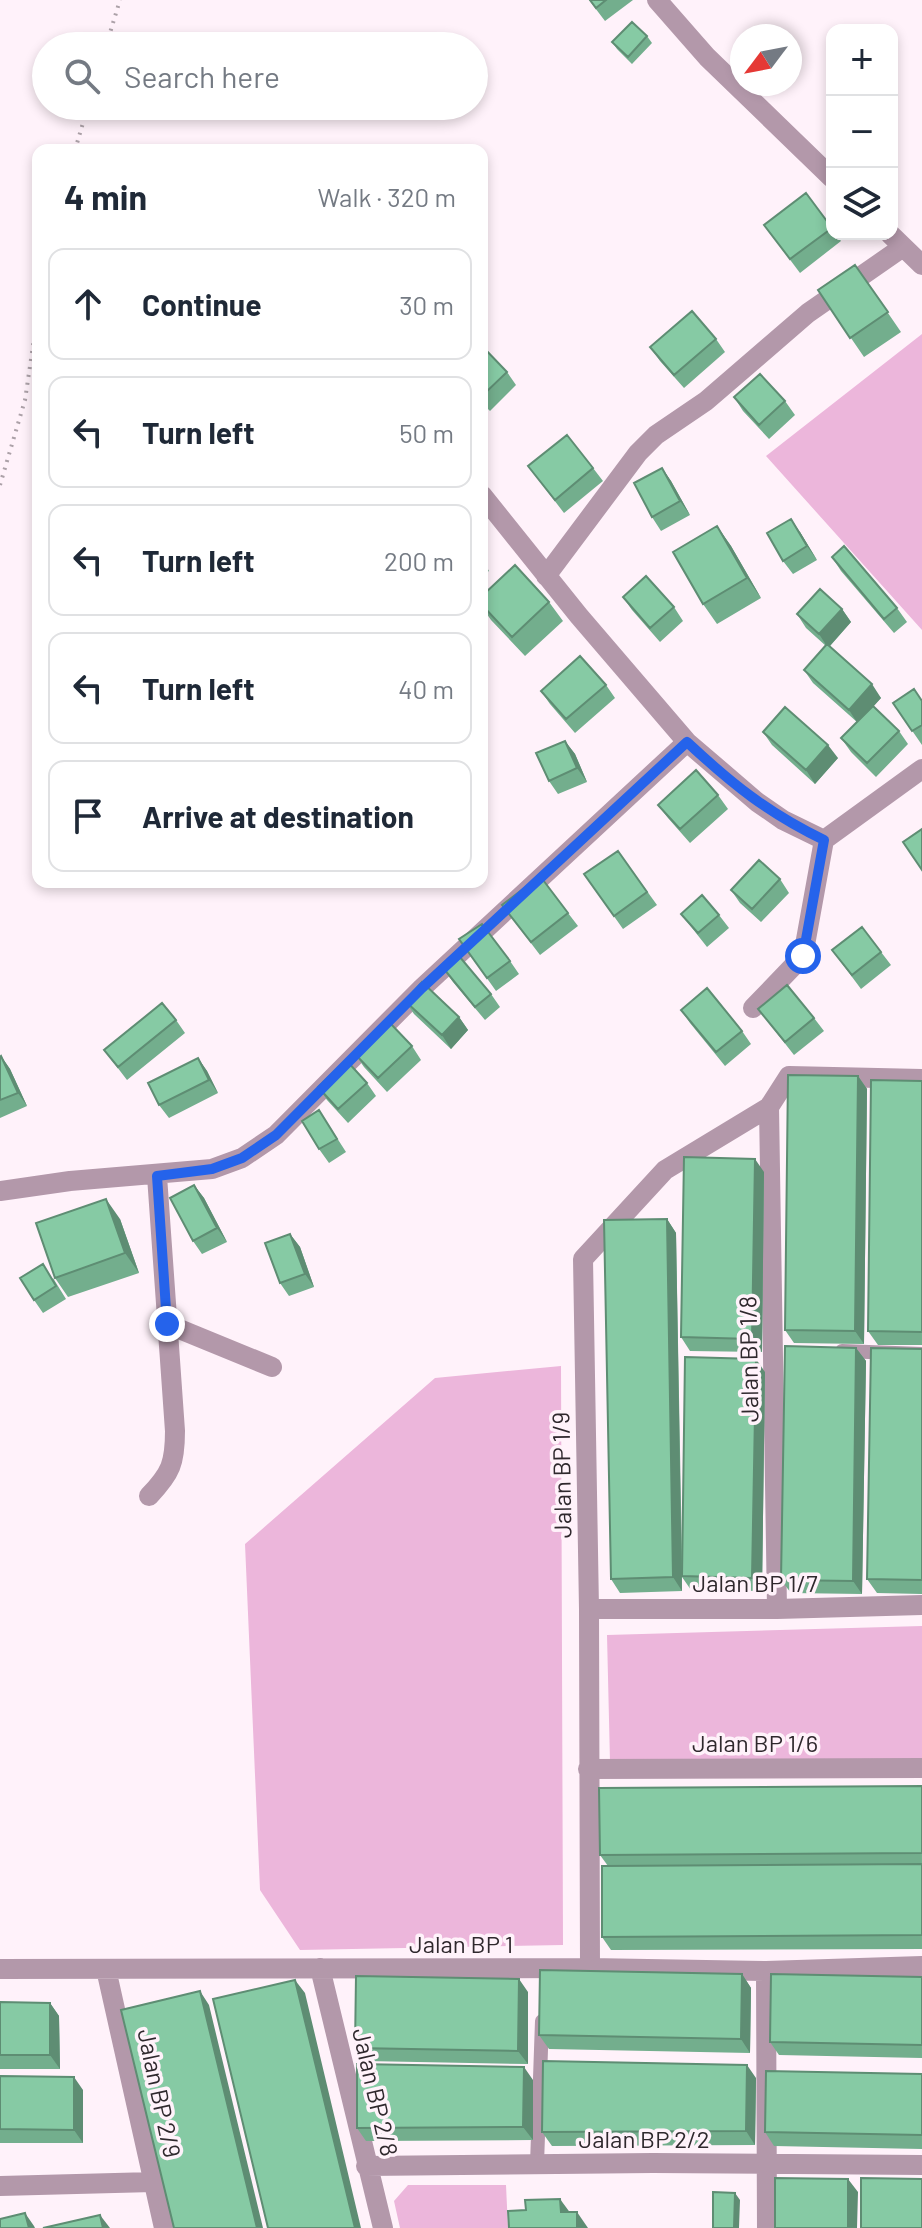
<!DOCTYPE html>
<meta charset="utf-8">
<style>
:root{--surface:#fff;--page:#f2f2f3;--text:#1f2937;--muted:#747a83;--line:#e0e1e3}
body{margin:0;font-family:Barlow,sans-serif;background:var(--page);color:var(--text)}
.controls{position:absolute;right:24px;top:24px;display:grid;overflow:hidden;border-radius:16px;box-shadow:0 4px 12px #0003}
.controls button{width:72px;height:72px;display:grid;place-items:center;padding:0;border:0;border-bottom:2px solid var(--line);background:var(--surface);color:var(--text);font:40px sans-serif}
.compass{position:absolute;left:730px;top:24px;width:72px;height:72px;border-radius:50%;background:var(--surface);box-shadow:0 4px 12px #0003;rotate:238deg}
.stop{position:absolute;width:24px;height:24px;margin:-18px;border:6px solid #2563eb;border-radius:50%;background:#fff}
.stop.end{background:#2563eb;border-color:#fff;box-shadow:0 2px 8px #0008}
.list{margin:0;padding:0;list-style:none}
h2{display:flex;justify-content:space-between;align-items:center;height:104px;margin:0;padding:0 32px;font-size:34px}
h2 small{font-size:26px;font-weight:400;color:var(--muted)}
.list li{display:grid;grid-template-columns:52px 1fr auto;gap:24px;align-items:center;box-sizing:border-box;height:112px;margin:0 16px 16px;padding:0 16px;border:2px solid var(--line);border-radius:16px}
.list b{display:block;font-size:30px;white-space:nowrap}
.list em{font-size:26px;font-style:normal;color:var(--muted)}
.icon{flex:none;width:44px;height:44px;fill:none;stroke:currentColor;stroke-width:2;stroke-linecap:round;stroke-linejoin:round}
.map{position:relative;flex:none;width:922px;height:2228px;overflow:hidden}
.search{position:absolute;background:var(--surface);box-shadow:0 4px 12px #0003;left:32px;top:32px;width:456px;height:88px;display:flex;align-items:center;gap:20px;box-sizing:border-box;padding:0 28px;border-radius:44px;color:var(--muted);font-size:30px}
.panel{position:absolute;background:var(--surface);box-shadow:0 4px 12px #0003;left:32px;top:144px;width:456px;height:744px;border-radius:16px}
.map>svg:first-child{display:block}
.green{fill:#ecb6db}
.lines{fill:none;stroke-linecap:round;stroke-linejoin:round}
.path{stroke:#aca1a8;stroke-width:4;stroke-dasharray:2 6;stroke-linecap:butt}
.lane{stroke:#b398aa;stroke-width:14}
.street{stroke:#b398aa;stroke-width:20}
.wall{fill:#73ae8d}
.shaded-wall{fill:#5e8d73}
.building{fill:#86caa4;stroke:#5e8d73;stroke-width:2}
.route{stroke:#2563eb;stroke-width:10}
.labels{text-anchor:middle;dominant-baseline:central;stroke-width:7;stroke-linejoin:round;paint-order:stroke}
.street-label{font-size:24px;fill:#2f282d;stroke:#fff2fa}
</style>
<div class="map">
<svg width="922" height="2228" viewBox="0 0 922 2228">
<rect width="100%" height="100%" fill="#fff2fa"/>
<!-- green -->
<path class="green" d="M922,334V630L766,456Z
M561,1366L563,1945L300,1950L260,1890L245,1544L435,1378Z
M922,1626V1763L610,1762L607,1635Z
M408,2185H506L508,2228H400L394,2201Z"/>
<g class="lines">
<!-- path -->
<path class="path" d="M106,46L120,0
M75,150L88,106
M0,485L25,400L38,312"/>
<!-- lane -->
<path class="lane" d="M842,1351L922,1354
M537,2164L542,2021"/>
<!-- street -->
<path class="street" d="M657,0L707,57L832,178
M890,234L922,265
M482,495L579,616L687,742
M546,576L638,453L656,435L706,401L808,313L903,247
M753,1008L803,956L824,840
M769,1107L777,1609
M0,1191L70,1181L212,1169L242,1158L276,1135L422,988L687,742L757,802L783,820L824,840L922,769
M167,1324L272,1367
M149,1496C171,1473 175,1463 175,1431L157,1176
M589,1609H777L922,1605
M588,1769L922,1768
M320,1968L383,2228
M590,1968L589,1609L583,1259L665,1170L769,1107L789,1076L922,1079
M0,1969L590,1968L766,1971L922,1966
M106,1969L164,2228
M766,1971L767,2228
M366,2166L653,2163L922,2165
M0,2186L153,2182"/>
</g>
<!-- wall -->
<path class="wall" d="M589,0H633L605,21Z
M647,36L652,43L632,64L617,49L612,42Z
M764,225L832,228V234H836L841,241L800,273Z
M855,265L901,332L864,357L818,290Z
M716,339L725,352L684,388L660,361L650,347Z
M482,346L507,372L516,385L490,411L482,403Z
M734,397L785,401L795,415L769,439L743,411Z
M528,466L593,468L603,481L564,513Z
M662,468L671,481L690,515L661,531L652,517Z
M717,526L731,546L761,598L717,624L703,604Z
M800,532L817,560L793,574L783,561Z
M832,557L897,608L907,622L894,633L841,571Z
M482,559L489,571L482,575Z
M482,596L549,602L563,621L525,656L491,620L482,607Z
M623,597L674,607L683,621L660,642L632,610Z
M842,609L851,622L830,646L881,698L873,706L899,731L908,744L876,777L851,752L841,738L857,722L813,683L804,670L826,646L806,628L797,614Z
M606,685L615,698L575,733L550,704L541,691Z
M922,700V745L893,703Z
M763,732L838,758L815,784L772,745Z
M565,741L575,754L587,782L558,794L549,781Z
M718,795L728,809L690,843L668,818L658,805Z
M618,851L657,905L623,929L584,874Z
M780,879L789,893L761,922L740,903L731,890Z
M502,905L568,913L578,926L540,955Z
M681,914L719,915L729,928L707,947Z
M459,939L510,961L519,974L496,991Z
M832,950L881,952L891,965L861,989Z
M444,969L491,994L500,1007L485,1020L453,982Z
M405,1001L459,1017L468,1030L451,1049L414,1014Z
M758,1009L814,1018L824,1031L794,1055Z
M681,1010L742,1031L751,1044L725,1066L690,1023Z
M176,1020L185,1033L127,1080L104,1050Z
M412,1046L421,1060L387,1092L364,1067L355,1054Z
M1,1056L10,1069L27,1106L0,1118V1057Z
M198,1058L207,1071L218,1093L169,1118L159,1105Z
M858,1076L867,1089L864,1344L794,1343L785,1330Z
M922,1081V1345H878L868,1331Z
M367,1083L376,1096L348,1123L327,1100L318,1087Z
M328,1124L346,1152L329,1163L319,1149Z
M764,1172L762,1352L690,1351L681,1337Z
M194,1185L204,1198L227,1242L202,1254L193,1241Z
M120,1219L139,1273L68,1297L55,1278Z
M667,1219L676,1233L682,1559L765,1372L762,1591L691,1590L682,1577V1591L620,1593L611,1579Z
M290,1234L300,1247L314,1287L289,1296L280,1283Z
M53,1278L66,1299L43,1313L34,1300Z
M856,1348L866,1361L862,1594L791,1593L781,1580Z
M922,1349V1594L877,1593L867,1579Z
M922,1786V1949L611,1950L602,1937L608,1866L600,1855Z
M742,1974L751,1988L750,2053L549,2049L539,2035Z
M922,1977V2058L779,2055L770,2042Z
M528,1992V2064L365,2061L355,2048Z
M0,2002L50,2003L59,2016L60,2069H0Z
M922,2074V2149L774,2146L765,2132Z
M0,2076L83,2090V2143H0Z
M756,2078L755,2145L552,2146L542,2132Z
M533,2080V2140L366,2141L357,2128Z"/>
<!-- shaded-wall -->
<path class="shaded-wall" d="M662,468L671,481L690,515L680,501Z
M791,519L800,532L817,560L807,546Z
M717,526L731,546L761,598L747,578Z
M842,609L851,622L828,648L819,634Z
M872,684L881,698L858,724L849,710Z
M565,741L575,754L587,782L577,768Z
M828,745L838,758L815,784L806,770Z
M459,1017L468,1030L451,1049L442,1035Z
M1,1056L10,1069L27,1106L18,1093Z
M198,1058L207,1071L218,1093L209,1080Z
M858,1076L867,1089L864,1344L855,1331Z
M755,1159L764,1172L762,1352L752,1339Z
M194,1185L204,1198L227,1242L217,1228Z
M106,1199L120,1219L139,1273L125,1253Z
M667,1219L676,1233L682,1591L673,1577Z
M290,1234L300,1247L314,1287L305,1274Z
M856,1348L866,1361L862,1594L853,1581Z
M756,1359L765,1372L762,1591L752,1578Z
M742,1974L751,1988L750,2053L741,2039Z
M519,1979L528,1992V2064L518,2051Z
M295,1980L305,1993L361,2228H355Z
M200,1991L209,2005L263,2228H257Z
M50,2003L59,2016L60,2069L50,2055Z
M747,2065L756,2078L755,2145L746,2131Z
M524,2067L533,2080V2140L523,2127Z
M74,2077L83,2090V2143L74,2130Z
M848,2179L858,2192L857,2228H848Z
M735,2193L740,2200L739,2228H734Z
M560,2199L574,2218L561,2212Z
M577,2212L588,2228H577Z
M25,2213L34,2226L35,2228H29Z
M100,2215L110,2228H103Z"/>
<!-- building -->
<path class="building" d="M590,0H606L596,8Z
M632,22L647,36L628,57L612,42Z
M806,193L832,228L790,259L764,225Z
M855,265L888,312L850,338L818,290Z
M692,311L716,339L674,375L650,347Z
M482,346L507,372L482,396Z
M760,374L785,401L759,425L734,397Z
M567,435L593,468L555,500L528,466Z
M662,468L680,501L652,517L634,483Z
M791,519L807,546L783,561L767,533Z
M717,526L747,578L703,604L673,552Z
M844,546L897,608L884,619L832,557Z
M515,565L549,602L512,637L482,605V596Z
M646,576L674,607L650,628L623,597Z
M820,589L842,609L819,634L797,614Z
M827,644L872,684L849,710L804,670Z
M580,656L606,685L566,719L541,691Z
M914,689L922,701V725L912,731L893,703Z
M873,706L899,731L867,763L841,738Z
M785,707L828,745L806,770L763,732Z
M565,741L577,768L549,781L536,753Z
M696,770L718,795L680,829L658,805Z
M922,829V870L903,842Z
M618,851L647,892L614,916L584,874Z
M759,860L780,879L752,909L731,890Z
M540,876L568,913L531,942L502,905Z
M702,895L719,915L698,933L681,914Z
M482,924L510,961L487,978L459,939Z
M862,927L881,952L852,975L832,950Z
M459,956L491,994L475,1007L444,969Z
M422,982L459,1017L442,1035L405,1001Z
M787,985L814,1018L785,1042L758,1009Z
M707,988L742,1031L716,1052L681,1010Z
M162,1003L176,1020L118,1067L104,1050Z
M389,1022L412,1046L378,1078L355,1054Z
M1,1056L18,1093L0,1100V1057Z
M198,1058L209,1080L159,1105L148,1083Z
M346,1060L367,1083L338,1109L318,1087Z
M788,1075L858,1076L855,1331L785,1330Z
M871,1080L922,1081V1332L868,1331Z
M319,1110L337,1139L319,1149L302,1121Z
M684,1157L755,1159L752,1339L681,1337Z
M194,1185L217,1228L193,1241L170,1198Z
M106,1199L125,1253L55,1278L36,1223Z
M667,1219L673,1577L611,1579L604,1220Z
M290,1234L305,1274L280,1283L265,1243Z
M43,1264L56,1286L34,1300L20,1278Z
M785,1346L856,1348L853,1581L781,1580Z
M871,1348L922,1349V1580L867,1579Z
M685,1357L756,1359L752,1578L682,1576Z
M922,1786V1853L600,1855L599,1788Z
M922,1864V1935L602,1937V1866Z
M540,1970L742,1974L741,2039L539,2035Z
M771,1974L922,1977V2045L770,2042Z
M356,1976L519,1979L518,2051L355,2048Z
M295,1980L355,2228H268L213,1999Z
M200,1991L257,2228H174L121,2010Z
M0,2002L50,2003V2055H0Z
M543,2061L747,2065L746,2131L542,2132Z
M357,2064L524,2067L523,2127L357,2128Z
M766,2071L922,2074V2135L765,2132Z
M0,2076L74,2077V2130L0,2129Z
M775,2178L848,2179V2228H775Z
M861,2178L922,2179V2228H861Z
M713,2192L735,2193L734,2228H713Z
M560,2199L561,2212H577V2228H509L508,2211L526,2210L525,2200Z
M25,2213L29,2228H0V2219Z
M100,2215L103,2228H43Z"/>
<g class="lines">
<!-- route -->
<path class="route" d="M167,1324L157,1176L212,1169L242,1158L276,1135L422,988L687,742C732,784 768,813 824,840L803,956"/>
</g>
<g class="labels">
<!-- street labels -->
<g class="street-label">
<text transform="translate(748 1359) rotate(-91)">Jalan BP 1/8</text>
<text transform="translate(561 1475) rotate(-91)">Jalan BP 1/9</text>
<text x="755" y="1582">Jalan BP 1/7</text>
<text x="755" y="1742">Jalan BP 1/6</text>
<text x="461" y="1943">Jalan BP 1</text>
<text transform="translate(376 2092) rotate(77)">Jalan BP 2/8</text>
<text transform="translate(160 2093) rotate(78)">Jalan BP 2/9</text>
<text x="644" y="2138">Jalan BP 2/2</text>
</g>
</g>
</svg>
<div class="controls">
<button>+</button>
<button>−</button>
<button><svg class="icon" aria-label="layers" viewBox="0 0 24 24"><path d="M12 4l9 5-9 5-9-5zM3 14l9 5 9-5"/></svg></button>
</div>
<svg class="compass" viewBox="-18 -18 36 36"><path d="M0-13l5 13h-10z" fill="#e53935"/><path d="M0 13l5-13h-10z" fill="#747a83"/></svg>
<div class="stop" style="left:803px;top:956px"></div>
<div class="stop end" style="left:167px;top:1324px"></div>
<div class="search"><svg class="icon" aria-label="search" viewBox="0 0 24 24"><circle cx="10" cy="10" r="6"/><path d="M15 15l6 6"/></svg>Search here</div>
<section class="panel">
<h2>4 min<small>Walk · 320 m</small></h2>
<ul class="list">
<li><svg class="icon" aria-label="ahead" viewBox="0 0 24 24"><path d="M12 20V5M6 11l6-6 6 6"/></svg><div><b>Continue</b></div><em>30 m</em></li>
<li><svg class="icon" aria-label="left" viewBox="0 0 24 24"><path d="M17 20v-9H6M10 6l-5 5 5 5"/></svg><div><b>Turn left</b></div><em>50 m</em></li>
<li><svg class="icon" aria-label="left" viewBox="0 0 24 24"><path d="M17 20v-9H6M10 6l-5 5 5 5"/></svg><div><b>Turn left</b></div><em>200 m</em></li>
<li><svg class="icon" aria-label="left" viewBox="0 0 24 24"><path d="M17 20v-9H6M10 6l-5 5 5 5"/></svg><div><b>Turn left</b></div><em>40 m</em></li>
<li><svg class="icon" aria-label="arrive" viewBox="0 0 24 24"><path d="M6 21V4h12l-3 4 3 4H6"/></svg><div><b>Arrive at destination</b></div></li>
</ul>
</section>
</div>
